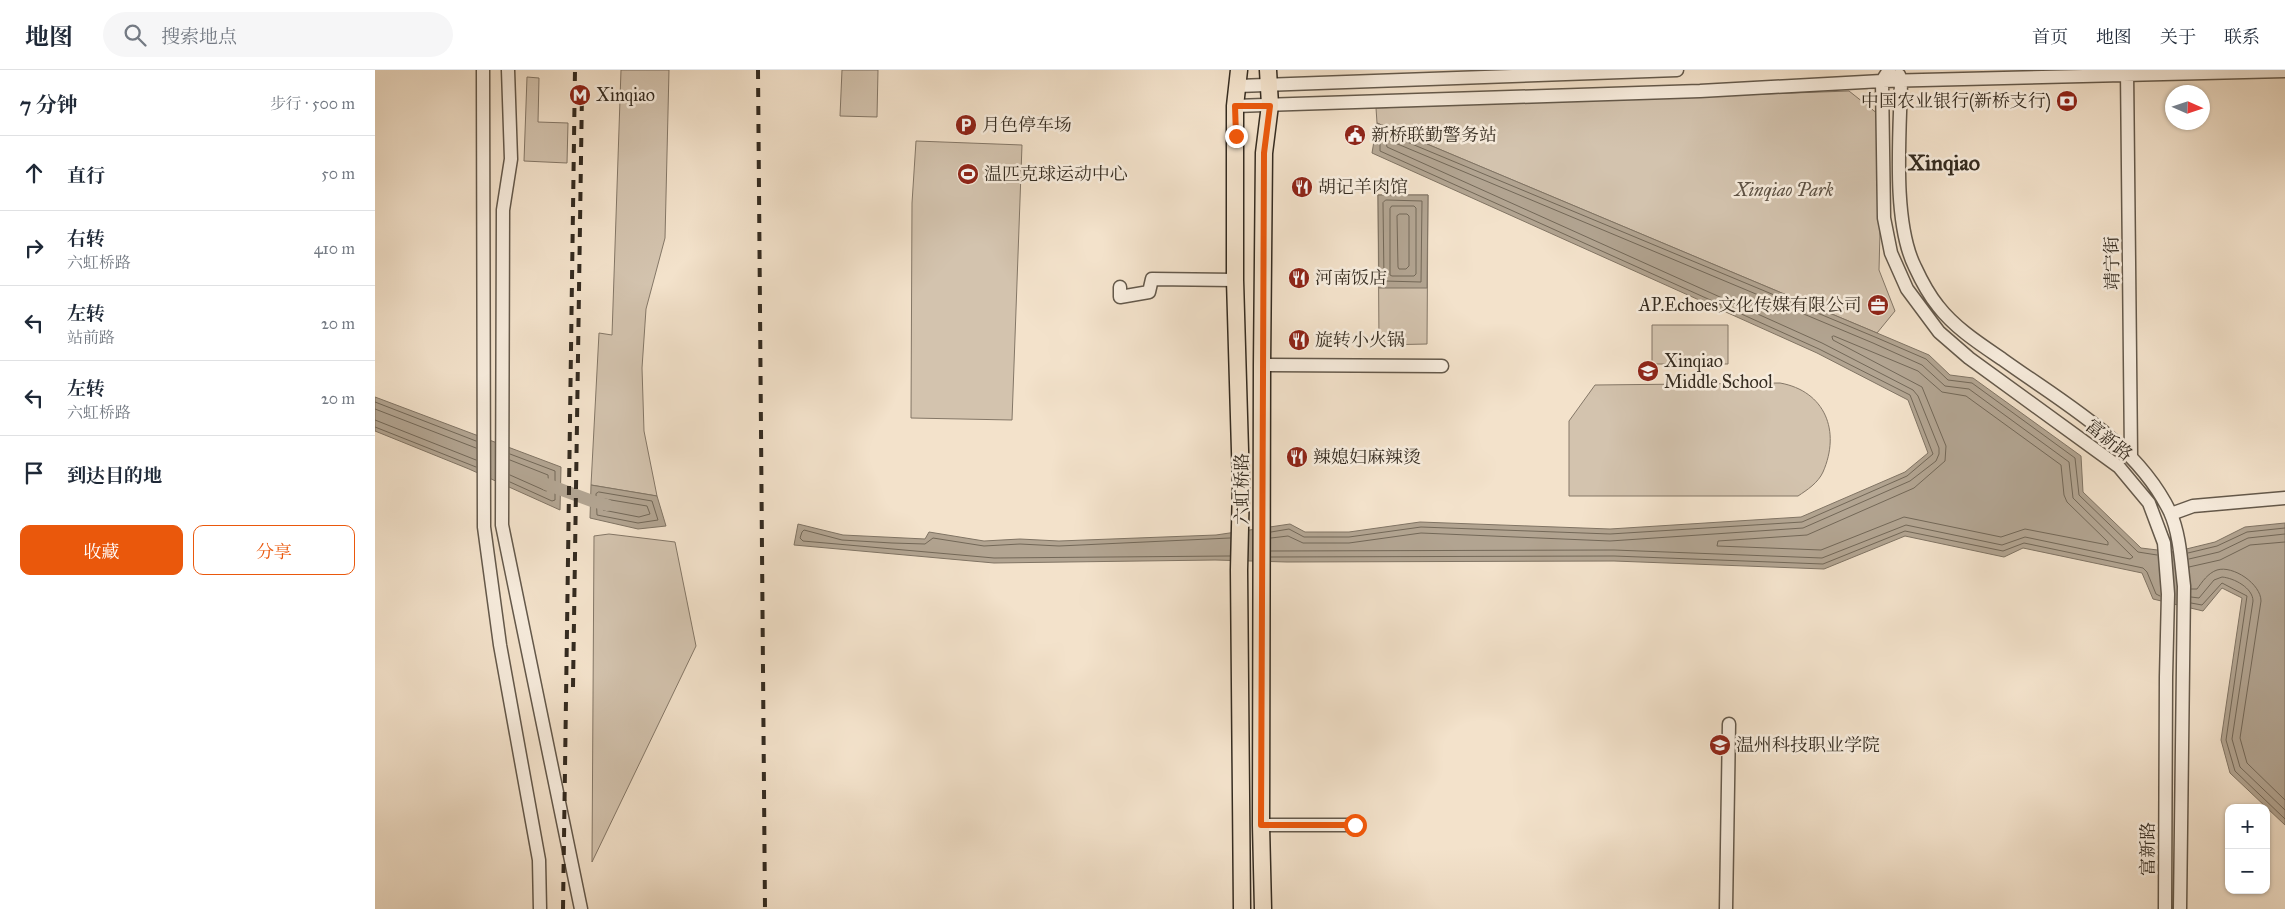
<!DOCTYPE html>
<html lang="zh">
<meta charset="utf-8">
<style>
:root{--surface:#fff;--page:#f6f6f7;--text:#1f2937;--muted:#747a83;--line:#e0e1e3;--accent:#ea580c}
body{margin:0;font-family:"IM FELL Great Primer","Noto Serif SC",serif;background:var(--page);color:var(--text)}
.controls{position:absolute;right:15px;bottom:15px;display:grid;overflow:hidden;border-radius:10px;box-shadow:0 1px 4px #0004}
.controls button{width:45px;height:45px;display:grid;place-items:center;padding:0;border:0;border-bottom:1px solid var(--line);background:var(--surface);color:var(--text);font:25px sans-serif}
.compass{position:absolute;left:1790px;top:15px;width:45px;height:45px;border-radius:50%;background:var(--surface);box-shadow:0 1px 4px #0004;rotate:93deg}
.stop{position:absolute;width:15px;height:15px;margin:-11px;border:4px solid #ea580c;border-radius:50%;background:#fff}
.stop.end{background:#ea580c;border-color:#fff;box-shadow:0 1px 5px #0008}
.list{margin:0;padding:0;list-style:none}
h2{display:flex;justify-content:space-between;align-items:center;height:65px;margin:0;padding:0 20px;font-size:21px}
h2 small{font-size:16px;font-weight:400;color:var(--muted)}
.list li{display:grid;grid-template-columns:32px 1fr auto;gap:15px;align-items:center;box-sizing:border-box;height:75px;padding:0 20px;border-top:1px solid var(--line)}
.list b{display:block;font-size:19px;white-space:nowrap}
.list p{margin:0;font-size:16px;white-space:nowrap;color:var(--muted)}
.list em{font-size:16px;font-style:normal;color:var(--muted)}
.actions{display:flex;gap:10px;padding:15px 20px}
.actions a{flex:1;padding:11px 0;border:1px solid var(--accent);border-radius:10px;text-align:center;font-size:18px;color:var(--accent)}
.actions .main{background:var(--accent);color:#fff}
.icon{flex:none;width:28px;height:28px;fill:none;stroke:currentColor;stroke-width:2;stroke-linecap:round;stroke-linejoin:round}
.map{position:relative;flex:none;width:1910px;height:839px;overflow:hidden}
header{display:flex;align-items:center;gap:30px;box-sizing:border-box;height:70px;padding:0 25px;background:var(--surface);border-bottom:1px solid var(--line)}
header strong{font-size:24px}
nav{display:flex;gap:28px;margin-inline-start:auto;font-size:18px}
.search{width:350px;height:45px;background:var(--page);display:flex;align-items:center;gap:12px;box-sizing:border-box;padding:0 18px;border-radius:28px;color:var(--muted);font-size:19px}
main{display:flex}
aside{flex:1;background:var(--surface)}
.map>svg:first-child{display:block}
.green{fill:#d3c3ae;stroke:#847767}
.water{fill:#b2a491;stroke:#807464}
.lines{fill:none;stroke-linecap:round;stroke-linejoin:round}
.shore{stroke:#736858;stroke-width:1}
.canal{stroke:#b2a491;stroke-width:12}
.minor-casing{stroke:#64594b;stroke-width:15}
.major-casing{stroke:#342b20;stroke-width:19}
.minor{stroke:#f7ecdd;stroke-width:12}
.major{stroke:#f3e2cb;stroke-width:16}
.rail{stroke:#342b20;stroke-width:4;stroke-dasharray:9 9;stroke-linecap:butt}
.route{stroke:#ea580c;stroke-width:6}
.labels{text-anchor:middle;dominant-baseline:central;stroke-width:5;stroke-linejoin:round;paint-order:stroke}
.poi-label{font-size:18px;fill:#342b20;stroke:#f7ecdd;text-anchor:start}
.park-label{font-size:18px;font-style:italic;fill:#5c5144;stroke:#f7ecdd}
.street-label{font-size:18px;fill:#342b20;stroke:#f7ecdd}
.district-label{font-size:22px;font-weight:bold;fill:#342b20;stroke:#f7ecdd}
</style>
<header>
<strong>地图</strong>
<div class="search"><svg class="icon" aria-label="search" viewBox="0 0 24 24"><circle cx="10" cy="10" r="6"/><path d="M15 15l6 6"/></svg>搜索地点</div>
<nav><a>首页</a><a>地图</a><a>关于</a><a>联系</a></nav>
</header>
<main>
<aside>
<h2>7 分钟<small>步行 · 500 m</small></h2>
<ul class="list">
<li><svg class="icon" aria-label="ahead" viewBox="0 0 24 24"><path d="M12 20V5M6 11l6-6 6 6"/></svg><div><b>直行</b></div><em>50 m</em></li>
<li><svg class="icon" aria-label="right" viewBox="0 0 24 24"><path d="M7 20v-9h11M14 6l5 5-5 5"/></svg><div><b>右转</b><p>六虹桥路</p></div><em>410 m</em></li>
<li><svg class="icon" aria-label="left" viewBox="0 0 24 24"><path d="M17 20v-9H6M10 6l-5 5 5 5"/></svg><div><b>左转</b><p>站前路</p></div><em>20 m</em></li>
<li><svg class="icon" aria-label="left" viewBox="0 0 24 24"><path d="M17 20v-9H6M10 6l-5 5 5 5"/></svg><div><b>左转</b><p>六虹桥路</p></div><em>20 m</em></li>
<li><svg class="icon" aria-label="arrive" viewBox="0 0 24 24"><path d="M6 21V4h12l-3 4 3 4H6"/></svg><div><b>到达目的地</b></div></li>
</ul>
<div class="actions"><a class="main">收藏</a><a>分享</a></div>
</aside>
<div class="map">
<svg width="1910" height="839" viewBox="0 0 1910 839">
<rect width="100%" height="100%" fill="#f3e2cb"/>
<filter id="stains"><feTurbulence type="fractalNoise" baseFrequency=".004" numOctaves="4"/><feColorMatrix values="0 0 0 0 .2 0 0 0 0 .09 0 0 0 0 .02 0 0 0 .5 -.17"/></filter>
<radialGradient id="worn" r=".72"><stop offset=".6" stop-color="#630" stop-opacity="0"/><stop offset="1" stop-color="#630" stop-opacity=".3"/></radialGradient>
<!-- green -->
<path class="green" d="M246,0H294L290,168L271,239L267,298L269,361L282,426L216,415L224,263L237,265Z
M467,0H503L502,47L465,46Z
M152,7L164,8L163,52L193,53L192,93L149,91Z
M1474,21L1508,48L1504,200L1520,241L1502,263L1002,53L1001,38Z
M541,71L647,75L637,350L536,348L537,133Z
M1003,125H1053L1052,274L1004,275Z
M1277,255H1353V294H1277Z
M1405,313C1450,321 1466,361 1448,402C1443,413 1432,420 1423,426H1194V351L1220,315Z
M234,464L300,472L321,576L217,792L219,466Z"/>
<!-- water -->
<path class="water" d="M1002,53L1502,263L1554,285L1575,305L1598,308L1706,386L1708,422L1766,478L1799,482L1840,472L1870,457L1910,453V755L1855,703L1846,670L1867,528L1847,518L1828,541L1778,529L1767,503L1648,478L1629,487L1530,466L1449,499L1239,491L912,492L840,490L619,493L419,475L423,454L468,465L550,469L554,462L609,471L645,469L684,471L841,465L915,454L930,462H974L1045,452L1235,459L1426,447L1530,402L1553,383L1533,330L1442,283L997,83Z
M1003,125H1053L1052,218H1004Z
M0,327L186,397L185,440L94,399L0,361Z
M216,415L282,426L291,456L263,459L215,448Z"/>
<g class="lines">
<!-- shore -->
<path class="shore" d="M1011,130L1047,131L1046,212L1009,211L1008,133Z
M1017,136H1039L1041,138V204L1039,206H1017L1015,205V139Z
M1025,144H1032L1034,146V196L1031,199H1024L1023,197L1022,146Z
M1459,266L1543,301L1567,322L1591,326L1686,395L1689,425L1692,432L1733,472V475L1650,459L1626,467L1529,447L1446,480L1342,476L1343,471L1432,465L1539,418L1570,391L1571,376L1547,317L1458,270L1457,267Z
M0,332L101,371
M0,339L101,378
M0,350L101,390
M0,357L101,397
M135,405L171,421L174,420L173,405L135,390
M135,412L177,431L180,430V401L135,384
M224,422L277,431L283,450L263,453L222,445L221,424Z
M230,429L272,436L275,444L264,447L228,440L227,431Z
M896,462L914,459L929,467H974L1046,457L1235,464L1427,452L1532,406L1558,384L1535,325L1444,279L1005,81V64L1008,62L1500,267L1551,289L1573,310L1597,313L1700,388L1704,425L1763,482L1782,485
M896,481L1239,480L1447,488L1531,455L1627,475L1650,467L1755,489L1758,487L1698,428L1694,392L1594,319L1570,316L1547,295L1498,273L1013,70L1011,72L1012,77L1447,273L1538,320L1543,326L1564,378V384L1561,391L1535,411L1428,458L1235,471L1046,463L974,473H928L913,466L896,468
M1813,483L1842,476L1872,462L1910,458
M855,486L619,488L428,471L425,468L427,462L429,460L467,470L517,473L550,474L558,468L609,476L645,474L684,476L855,468
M896,487L1239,486L1448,494L1530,461L1628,481L1649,473L1768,498L1772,502L1781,524L1785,526
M1814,489L1844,482L1873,468L1910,464
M1814,497L1845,490L1875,475L1910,472
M1816,519H1822C1827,512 1833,503 1842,500C1858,495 1886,514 1886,531L1865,668L1872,693L1910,730
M1816,527L1824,528L1839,510L1847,507C1859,508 1878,518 1878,531L1857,669L1865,697L1910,740
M1816,533L1827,535L1847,513L1872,526L1851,670L1860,701L1910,749"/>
<!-- canal -->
<path class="canal" d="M171,414L217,431L232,435"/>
<!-- minor casing -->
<g class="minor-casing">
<path id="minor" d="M108,0L109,457L125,575L164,790L165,839
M133,0L136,89L128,140L127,455L206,839
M1514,0L1507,11L1509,148L1516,183L1532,219L1564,262L1594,288L1744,397L1774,433L1789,473L1793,524L1791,607L1790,839
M1752,0L1756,385
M1524,5L1526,11C1525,63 1517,151 1540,197C1546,210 1554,225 1563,236C1580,258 1605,274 1627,289C1688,333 1761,372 1795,442C1805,464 1806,492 1809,516L1805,839
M863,16L1302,0
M860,36L1325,21L1507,11L1910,1
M745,217V227L774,222L777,209L860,210
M887,295L1067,296
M1796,444L1818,436L1910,428
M886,755H980
M1351,839L1354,654"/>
</g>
<!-- major casing -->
<g class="major-casing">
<path id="major" d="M864,0L860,36V210L866,415L864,500L867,839
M888,839L886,755L887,295L889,83L895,35L893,0"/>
</g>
<!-- minor -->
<use href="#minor" class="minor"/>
<!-- major -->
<use href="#major" class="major"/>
<!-- rail -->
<path class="rail" d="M383,0L390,839
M198,617L207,22
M188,839L200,0"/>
</g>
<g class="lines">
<!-- route -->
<path class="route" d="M861,66L860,36H895L889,83L886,755H980"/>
</g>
<!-- icons -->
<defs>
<g id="metro-disc" transform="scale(1.125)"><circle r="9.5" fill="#8f2418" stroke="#f7ecdd"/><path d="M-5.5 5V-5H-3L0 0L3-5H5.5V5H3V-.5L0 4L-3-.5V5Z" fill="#fff"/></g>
<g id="bank-disc" transform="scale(1.125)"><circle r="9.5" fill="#8f2418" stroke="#f7ecdd"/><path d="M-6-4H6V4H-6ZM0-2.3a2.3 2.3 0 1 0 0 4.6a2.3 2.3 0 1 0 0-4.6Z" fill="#fff"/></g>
<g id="parking-disc" transform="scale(1.125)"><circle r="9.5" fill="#8f2418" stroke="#f7ecdd"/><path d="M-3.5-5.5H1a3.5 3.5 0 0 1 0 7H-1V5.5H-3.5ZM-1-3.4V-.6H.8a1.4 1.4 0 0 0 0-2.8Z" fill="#fff"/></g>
<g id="civic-disc" transform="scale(1.125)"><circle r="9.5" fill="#8f2418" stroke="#f7ecdd"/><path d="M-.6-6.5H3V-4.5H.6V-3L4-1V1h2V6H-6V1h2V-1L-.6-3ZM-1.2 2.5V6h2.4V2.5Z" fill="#fff"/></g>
<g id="stadium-disc" transform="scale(1.125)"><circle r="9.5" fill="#8f2418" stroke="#f7ecdd"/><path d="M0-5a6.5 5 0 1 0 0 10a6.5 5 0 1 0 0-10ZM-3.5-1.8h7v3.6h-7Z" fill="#fff"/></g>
<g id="restaurant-disc" transform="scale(1.125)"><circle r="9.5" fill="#8f2418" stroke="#f7ecdd"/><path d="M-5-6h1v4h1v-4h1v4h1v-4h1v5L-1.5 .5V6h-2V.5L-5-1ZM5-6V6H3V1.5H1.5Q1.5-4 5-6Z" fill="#fff"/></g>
<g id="office-disc" transform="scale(1.125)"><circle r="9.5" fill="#8f2418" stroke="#f7ecdd"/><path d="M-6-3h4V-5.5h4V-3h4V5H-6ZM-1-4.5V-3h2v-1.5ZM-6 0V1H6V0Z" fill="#fff"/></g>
<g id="school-disc" transform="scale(1.125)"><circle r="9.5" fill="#8f2418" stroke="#f7ecdd"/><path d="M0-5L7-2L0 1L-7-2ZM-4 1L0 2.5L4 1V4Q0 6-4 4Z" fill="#fff"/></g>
<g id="university-disc" transform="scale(1.125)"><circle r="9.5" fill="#8f2418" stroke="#f7ecdd"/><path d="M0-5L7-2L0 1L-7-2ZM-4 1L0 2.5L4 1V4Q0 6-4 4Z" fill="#fff"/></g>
</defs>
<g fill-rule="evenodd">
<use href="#metro-disc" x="205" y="25"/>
<use href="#bank-disc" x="1692" y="31"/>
<use href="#parking-disc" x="591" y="55"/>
<use href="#civic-disc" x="980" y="65"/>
<use href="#stadium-disc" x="593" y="104"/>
<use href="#restaurant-disc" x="927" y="117"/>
<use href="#restaurant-disc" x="924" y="208"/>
<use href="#office-disc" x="1503" y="235"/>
<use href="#restaurant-disc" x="924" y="270"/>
<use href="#school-disc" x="1273" y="301"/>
<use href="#restaurant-disc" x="922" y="387"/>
<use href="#university-disc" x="1345" y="675"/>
</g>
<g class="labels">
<!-- poi labels -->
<g class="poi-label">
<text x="221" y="25">Xinqiao</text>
<text x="1676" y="31" text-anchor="end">中国农业银行(新桥支行)</text>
<text x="607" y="55">月色停车场</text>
<text x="996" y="65">新桥联勤警务站</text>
<text x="609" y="104">温匹克球运动中心</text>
<text x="943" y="117">胡记羊肉馆</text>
<text x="940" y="208">河南饭店</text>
<text x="1487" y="235" text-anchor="end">AP.Echoes文化传媒有限公司</text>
<text x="940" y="270">旋转小火锅</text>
<text x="1289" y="291">Xinqiao<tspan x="1289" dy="21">Middle School</tspan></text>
<text x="938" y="387">辣媳妇麻辣烫</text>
<text x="1361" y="675">温州科技职业学院</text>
</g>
<!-- park labels -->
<g class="park-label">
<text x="1409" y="120">Xinqiao Park</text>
</g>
<!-- street labels -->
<g class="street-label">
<text transform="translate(1737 193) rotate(-91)">靖宁街</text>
<text transform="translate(1734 370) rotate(39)">富新路</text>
<text transform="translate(867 419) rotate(-90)">六虹桥路</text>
<text transform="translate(1773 779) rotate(-90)">富新路</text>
</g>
<!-- district labels -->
<g class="district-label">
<text x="1569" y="92">Xinqiao</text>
</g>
</g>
<rect width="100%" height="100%" filter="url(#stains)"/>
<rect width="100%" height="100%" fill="url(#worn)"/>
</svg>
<div class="controls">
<button>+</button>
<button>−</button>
</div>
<svg class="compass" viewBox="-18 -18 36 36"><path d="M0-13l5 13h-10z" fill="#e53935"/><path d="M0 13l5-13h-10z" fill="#747a83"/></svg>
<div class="stop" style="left:980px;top:755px"></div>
<div class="stop end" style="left:861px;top:66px"></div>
</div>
</main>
